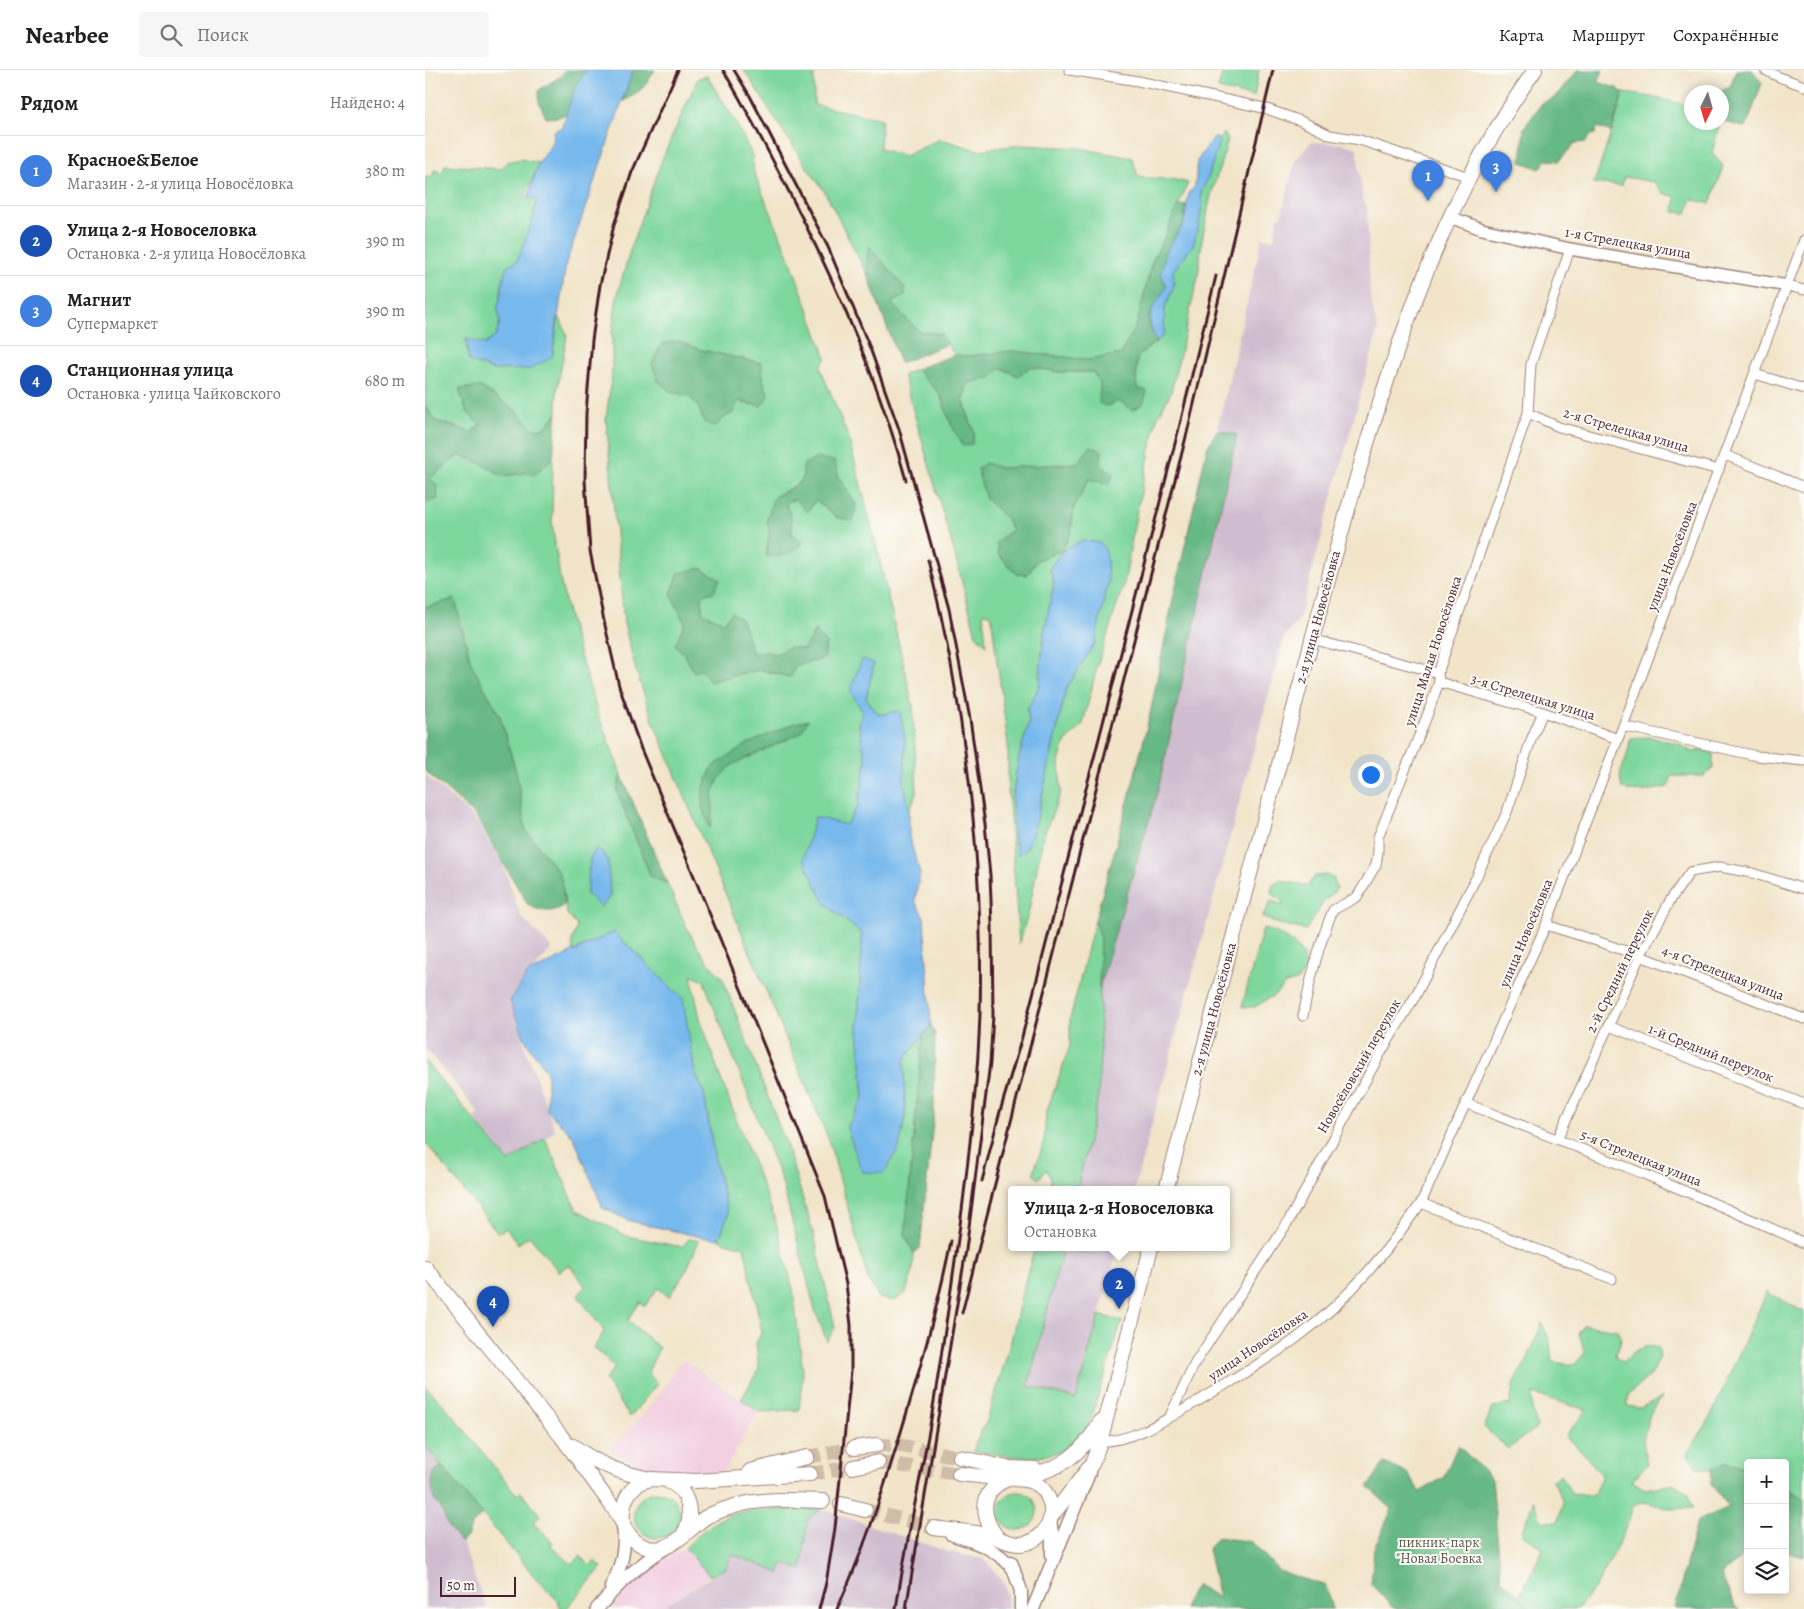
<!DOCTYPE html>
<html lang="ru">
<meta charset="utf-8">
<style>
:root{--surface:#fff;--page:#f6f6f6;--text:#202124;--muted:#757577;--line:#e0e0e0;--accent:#d1495b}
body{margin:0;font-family:Alegreya,serif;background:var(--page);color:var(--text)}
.controls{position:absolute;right:15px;bottom:15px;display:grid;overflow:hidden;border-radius:5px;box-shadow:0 2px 8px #0003}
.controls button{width:45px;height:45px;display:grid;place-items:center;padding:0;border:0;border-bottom:1px solid var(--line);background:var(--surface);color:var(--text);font:25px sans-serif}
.compass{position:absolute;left:1259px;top:15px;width:45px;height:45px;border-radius:50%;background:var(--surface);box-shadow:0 2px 8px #0003;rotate:185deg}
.scale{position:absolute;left:15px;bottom:12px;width:76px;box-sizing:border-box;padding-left:5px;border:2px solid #4a1f2b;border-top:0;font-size:14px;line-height:18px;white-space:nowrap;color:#4a1f2b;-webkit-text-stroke:4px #fdfcf7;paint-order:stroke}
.you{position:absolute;left:945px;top:704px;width:18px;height:18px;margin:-12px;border:4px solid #fff;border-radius:50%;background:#1a73e8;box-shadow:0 0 0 8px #1a73e833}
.badge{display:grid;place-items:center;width:32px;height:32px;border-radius:50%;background:var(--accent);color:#fff;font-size:16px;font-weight:700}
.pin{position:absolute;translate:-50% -41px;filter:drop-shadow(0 1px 2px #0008)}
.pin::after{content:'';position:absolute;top:26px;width:18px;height:15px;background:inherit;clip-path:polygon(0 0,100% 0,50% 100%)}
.popup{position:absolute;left:583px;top:1116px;width:222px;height:65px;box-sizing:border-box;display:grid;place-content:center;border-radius:5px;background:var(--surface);filter:drop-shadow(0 1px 4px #0005);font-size:16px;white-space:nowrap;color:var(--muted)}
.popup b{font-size:19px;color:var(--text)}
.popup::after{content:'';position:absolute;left:50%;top:100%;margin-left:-10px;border:10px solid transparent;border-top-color:var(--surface)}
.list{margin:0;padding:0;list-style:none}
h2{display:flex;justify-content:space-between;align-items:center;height:65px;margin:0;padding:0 20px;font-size:21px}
h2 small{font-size:16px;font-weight:400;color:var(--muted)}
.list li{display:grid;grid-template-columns:32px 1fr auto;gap:15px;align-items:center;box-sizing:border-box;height:70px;padding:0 20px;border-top:1px solid var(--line)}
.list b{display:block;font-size:19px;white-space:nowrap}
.list p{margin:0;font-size:16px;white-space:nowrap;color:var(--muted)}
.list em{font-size:16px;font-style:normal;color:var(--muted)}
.icon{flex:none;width:28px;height:28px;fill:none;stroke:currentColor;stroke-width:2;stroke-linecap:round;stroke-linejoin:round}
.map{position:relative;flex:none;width:1379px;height:1539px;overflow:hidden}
header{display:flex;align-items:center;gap:30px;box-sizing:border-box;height:70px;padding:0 25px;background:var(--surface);border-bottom:1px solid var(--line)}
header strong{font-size:24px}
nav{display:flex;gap:28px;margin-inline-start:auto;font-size:18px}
.search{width:350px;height:45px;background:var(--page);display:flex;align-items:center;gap:12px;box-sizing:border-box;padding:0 18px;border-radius:5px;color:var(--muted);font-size:19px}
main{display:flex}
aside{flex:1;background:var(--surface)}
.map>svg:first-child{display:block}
.built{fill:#f2cfe1}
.industrial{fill:#cfbdcf}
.green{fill:#7ed79d;stroke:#647b64;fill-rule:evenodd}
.forest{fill:#66b884;stroke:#586c58}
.water{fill:#78b9ed;stroke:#616c8c}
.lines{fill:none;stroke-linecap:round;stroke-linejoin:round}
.primary-tunnel{stroke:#d0bda9;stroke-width:14;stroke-dasharray:14 7;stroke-linecap:butt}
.minor-casing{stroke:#9e827a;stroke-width:11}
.tertiary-casing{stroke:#9e827a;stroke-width:14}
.secondary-casing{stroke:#9e827a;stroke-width:15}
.primary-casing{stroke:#9e827a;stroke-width:16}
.minor{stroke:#fff;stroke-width:9}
.tertiary{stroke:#fff;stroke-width:11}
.secondary{stroke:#fff;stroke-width:12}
.primary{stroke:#fff;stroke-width:14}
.rail{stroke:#4a1f2b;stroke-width:3}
.labels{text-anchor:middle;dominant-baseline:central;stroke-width:4;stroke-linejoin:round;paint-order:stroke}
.street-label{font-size:14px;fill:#4a1f2b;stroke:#fdfcf7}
.park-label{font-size:14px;fill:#5a564d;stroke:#fdfcf7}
</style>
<header>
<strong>Nearbee</strong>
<div class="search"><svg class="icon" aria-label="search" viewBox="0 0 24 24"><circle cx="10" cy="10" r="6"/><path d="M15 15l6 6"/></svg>Поиск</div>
<nav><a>Карта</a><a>Маршрут</a><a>Сохранённые</a></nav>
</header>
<main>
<aside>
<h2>Рядом<small>Найдено: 4</small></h2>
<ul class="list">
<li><span class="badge" style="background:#3f7fe0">1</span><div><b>Красное&amp;Белое</b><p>Магазин · 2-я улица Новосёловка</p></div><em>380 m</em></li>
<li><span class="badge" style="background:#1a4fb4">2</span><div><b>Улица 2-я Новоселовка</b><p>Остановка · 2-я улица Новосёловка</p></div><em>390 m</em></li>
<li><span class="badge" style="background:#3f7fe0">3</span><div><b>Магнит</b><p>Супермаркет</p></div><em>390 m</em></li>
<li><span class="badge" style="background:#1a4fb4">4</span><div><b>Станционная улица</b><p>Остановка · улица Чайковского</p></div><em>680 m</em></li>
</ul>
</aside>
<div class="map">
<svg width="1379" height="1539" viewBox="0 0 1379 1539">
<rect width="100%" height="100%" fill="#fdfcf7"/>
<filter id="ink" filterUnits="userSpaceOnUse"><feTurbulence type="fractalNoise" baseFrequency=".02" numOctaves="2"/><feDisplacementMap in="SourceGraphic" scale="10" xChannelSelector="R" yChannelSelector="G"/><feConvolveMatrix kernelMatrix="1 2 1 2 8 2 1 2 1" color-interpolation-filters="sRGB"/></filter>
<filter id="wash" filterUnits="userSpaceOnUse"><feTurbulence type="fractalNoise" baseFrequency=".0096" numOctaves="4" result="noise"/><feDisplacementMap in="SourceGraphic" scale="20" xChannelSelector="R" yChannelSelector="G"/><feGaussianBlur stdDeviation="1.12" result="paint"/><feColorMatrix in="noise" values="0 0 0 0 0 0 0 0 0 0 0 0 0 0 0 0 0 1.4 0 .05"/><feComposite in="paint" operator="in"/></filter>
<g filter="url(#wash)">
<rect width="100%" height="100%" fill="#f1e4c8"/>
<!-- built -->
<path class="built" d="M259,1290L334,1342L296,1405L265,1406L228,1403L184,1379L219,1344L237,1321L254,1293Z
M260,1478L285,1506L242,1534L244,1537L243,1539H187L211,1510L238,1490Z"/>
<!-- industrial -->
<path class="industrial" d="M886,72L919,74L932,78L938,132L942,136L945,226L953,260L874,549L859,568L709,1120H652L673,1028L675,986L674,918L733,720L812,366L792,360L837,168L849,170L853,147H856L870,91Z
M0,705L48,747L78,794L96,847L127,878L94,916L91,952L130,1061L84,1092L49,1048L54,1043L0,978Z
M638,1178H693L651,1329L602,1316Z
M0,1376L57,1444L37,1468L39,1479L62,1539H0Z
M396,1439L521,1481L559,1489L581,1515L583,1539H243L244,1537L242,1534L301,1498L307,1484L354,1502L358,1492L376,1500L383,1449Z"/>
<!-- green -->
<path class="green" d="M319,0H389V35L457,49L455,79L480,86L515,69L553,80L595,75L654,78L707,88L713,107L751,110L763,113L740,166L727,192L712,254L696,284L665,290L587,281L546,286L530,285L516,264L494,261L466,233L442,185L443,206L400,122L381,96Z
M798,0H834L829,27L793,19Z
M282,6L310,51L327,85L329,103L362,181L401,288L395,297L424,369L450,470L488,636L492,722L484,741L479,710L480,672L475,641L454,645L441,628L449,593L434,655L441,691L433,736L421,755L400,833L437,864L433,959L439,1027L422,1058L480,1048L479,990L498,966L480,1165L489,1183L488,1201L481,1223L469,1231L454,1228L443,1209L404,1071L228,651L211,601L199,553L181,348L187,305V262L192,226L207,174L238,87L273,8ZM254,271L276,280L336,293L339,314L344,326L325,335L313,331C304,350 299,349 279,352L273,336L263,326ZM409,391L414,408L431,435L411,447L391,430L382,442L370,429L361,433L366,449L367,464L377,473L341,485L349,427C370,417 389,403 409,391ZM246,524L277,525V544L299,552L328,584L339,582L351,584L365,577L379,579L365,607L336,600L314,604L277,599L269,602L260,585L250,575L260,553ZM367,654L376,663L307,695L287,698L321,675Z
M1198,23L1222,26L1266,36V52L1295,53L1287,83L1298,96L1285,134L1267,129L1262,143L1249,142L1251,127L1238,123L1229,112L1199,107L1197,116L1169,113L1191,49Z
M799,63L803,70L786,125L777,170L773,207L746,322L732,349L711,445L700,510L672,597L658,654L640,673L634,692L636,722L618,767L604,841L594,874L583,718V675L566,544L558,543L561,575L551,565L526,471L478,305L491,299L515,324L526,354L549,363L538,330L543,312L566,308L576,298L593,306L605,297L635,302H669L675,312L681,336L694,331L712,318L711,309L712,287L739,265L740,237L749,216L748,201L768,175L777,134L776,122L783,108L794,70ZM560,393L576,398L652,393L684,414L664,409L649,437L646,462L638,480L612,490L602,505L592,504L573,484L572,472L580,464L587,460L582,448L561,429ZM659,470L675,547L670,573L641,619L611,753L594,786L589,769L587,729L594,687L604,652L602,640L614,617L619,563L629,513L625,498L638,480Z
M95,89L114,93L100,126L112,130L108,149L92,191L78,210L75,230L73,235L75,251L71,266L60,274L41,270L44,291L127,287L134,246L142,265L132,320V343L120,358L108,359L92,342L56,317L34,319L41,340L55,356L46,362L11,351L0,336V107L7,108L9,100L18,102L20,95L76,99L82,92Z
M34,385L54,392L78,406L100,403L121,393L128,388L127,452L135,509L146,556L172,641L196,704L192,722L226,807L242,813C257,846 270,883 297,907L361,1074L389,1165L410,1257L402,1271L390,1240L357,1112L278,909L266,906L275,948L297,1012L350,1149L368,1219L378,1302L374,1340L334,1342L316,1329L334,1299L331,1273L337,1262L319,1177L300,1172L294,1169L303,1144L290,1091L279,1023L270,1003L266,981L217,890L189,862L148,881L147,871L152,856L142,844L135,804L100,759L92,706L75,646L46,594L30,529L0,537V433L13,429L5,408ZM172,778L183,811L185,826L162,824L165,789Z
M1225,667L1255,674L1262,679L1269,682L1276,680L1288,683V698L1279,706H1247L1243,717C1225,720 1214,725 1197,718C1192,705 1199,696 1202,685C1204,679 1204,674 1206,668Z
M902,805L909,809L912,819L898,833L881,860L851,853L837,847L846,831L859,835L856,830L846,823L847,816L856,810L877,815H883L890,806Z
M670,850L675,864V986L673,1028L652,1120H625L626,1109L621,1099L614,1109L608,1104L619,1071L621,1043L645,976V950Z
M838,858C859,865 879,874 881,899L872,911L860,914L851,924L830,937H817Z
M0,991L84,1092L120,1068L152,1140L202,1166L257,1177L264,1169L274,1171L261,1201L244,1227L233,1218L220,1236L215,1232L203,1250L234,1278L223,1302L232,1314L205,1347L180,1310L190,1297L169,1278L179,1261L153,1226L160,1216L144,1194L134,1202L104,1166L93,1174L81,1158L73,1163L0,1072Z
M610,1178H638L603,1316L651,1329L674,1245L697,1251L664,1354L650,1371L635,1382L614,1387H591L548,1381L551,1371L562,1351L586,1271L599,1214Z
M1342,1222L1379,1242V1429L1360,1417V1393H1323V1397L1300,1393L1283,1399L1270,1396L1262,1383L1283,1352Z
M1117,1253L1125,1272L1127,1292L1149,1295L1160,1283L1154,1263L1159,1255L1193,1260L1196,1271L1190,1286L1198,1292C1210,1280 1215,1275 1233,1277L1235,1287L1227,1304L1204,1324L1202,1336L1215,1338L1237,1327L1225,1344L1218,1370L1222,1394L1207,1411L1220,1419L1250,1414L1264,1424L1268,1438L1248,1439L1219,1432L1209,1434L1198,1465L1171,1517L1152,1539H1055L1082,1537L1099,1518L1118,1479L1096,1464L1109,1430L1116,1451L1133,1452L1138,1432L1128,1410L1136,1405L1147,1424L1168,1426L1177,1405L1155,1380L1140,1366L1162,1340L1108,1324L1107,1338L1112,1357L1083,1379L1059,1357L1068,1337L1085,1334L1089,1311L1101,1293Z
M0,1316L20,1336L92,1425L96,1422L115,1445L108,1453L128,1472L125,1476L147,1494L155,1486L165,1496L170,1491L177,1497L141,1539H136L133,1531L109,1506L0,1376Z
M209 1445a23 23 0 1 1 46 0a23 23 0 1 1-46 0Z
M574 1441a19 19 0 1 1 38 0a19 19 0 1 1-38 0Z
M396,1439L383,1449L376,1500L358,1493L354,1503L307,1484L301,1498L285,1506L260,1478C273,1465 286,1452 303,1446C326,1437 370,1440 396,1439Z"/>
<!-- forest -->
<path class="forest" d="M140,0H161L150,18L143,43L133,47L121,48L114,32V20L136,6Z
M208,0H230C222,14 214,25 198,31Z
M1153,0H1178L1173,12L1194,19L1198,23L1186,62L1172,57L1170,64L1166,65L1161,72L1150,73L1134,91L1121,90L1115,99L1096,92L1099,58L1117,33L1129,28Z
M1311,0H1327L1337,13L1321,58L1297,51L1296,22H1295L1306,15Z
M761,134L759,153L741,182V217L724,246L725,257L731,271L712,287L711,309L712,318L722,321L718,334L707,340L694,331L681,336L674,333L675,313L668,302H635L605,297L593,306L576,298L566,308L543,313L538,330L549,363L547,374L538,376L526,354L515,324L491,299L530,285L546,286L587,281L665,290L696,284L712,254L727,192L740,166L752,137Z
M445,177L480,218V226L466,233L494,261L516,264L523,274L475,293L443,206L442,185Z
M254,271L276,280L336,293L339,314L344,326L336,336L313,331L308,343L297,349L290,357L279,352L273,336L263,326L246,322L233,311L227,294L236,274Z
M56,317L92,342L108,359L120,358L132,343L128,388L109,405L100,403L78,406L54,392L34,385L5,408L12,415L13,429L0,433V336L11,351L46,362L55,356L41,340L34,319Z
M792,360L812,365L733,720L674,918L675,865L670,850L704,728L725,644L749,524L782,378Z
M666,376L677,380L676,396L689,404L684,414L664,409L649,437L646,462L638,480L612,490L602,505L592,504L573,484L572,472L587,460L581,448L561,429L552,399L560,393L576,398L652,393Z
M392,388L409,391L414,408L431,435L428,451L411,447L391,430L382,442L369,429L361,433L366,449L367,464L378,473C366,484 358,488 341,486L345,464L342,450L349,427L366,419L377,410L379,394Z
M275,498L295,509L289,522L277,525V543L299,552L307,542L317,550L328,584L339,581L351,584L365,577L379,579L390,560L401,574L399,589L371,595L365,607L336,600L314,604L285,612L277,599L269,602L260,585L250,575L260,553L246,524L254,503Z
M30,529L46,594L75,646L92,706L100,759L135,804L140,836C124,843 120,843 103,835L50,745L0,701V537Z
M383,650L376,663L307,695L294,709L288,723V742L285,758L277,738L278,720L287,697L321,675L367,654Z
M196,704L242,813L226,807L192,722Z
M506,955L510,964L509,1043L495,1178L489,1183L480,1165L498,966Z
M1033,1375L1067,1409L1076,1509L1107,1539H972L967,1537L946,1514L949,1479L967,1439L943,1417L959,1393L982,1403L995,1422L1019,1407Z
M1300,1393L1323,1397V1481L1296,1505L1311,1538L1314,1539H1250L1272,1451L1304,1437L1286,1414L1287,1398Z
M16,1396L57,1444L46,1456L42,1467L35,1472L24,1458L15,1436L9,1430L7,1414L9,1402Z
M1360,1417L1379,1429V1487L1360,1482Z
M792,1467L827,1472L854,1501L901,1516L908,1539H759L763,1528L772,1515L794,1528L783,1479Z"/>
<!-- water -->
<path class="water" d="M161,0H208L141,193L127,287L105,299L68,300L44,291L41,269L60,274L71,266L75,251L72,235L75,230L78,210L82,196L92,191L108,149L112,130L103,127C107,116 109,103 114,93C122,79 127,79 129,61L137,57L150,18Z
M789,67L794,70L793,75L783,108L776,122L777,134L774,155L768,175L748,201L749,216L740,237L739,265L731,271C719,243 727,241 741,217L736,203L741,182L759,153L764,122L770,117L772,91Z
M659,470L675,473L680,479L682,487L683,512L670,573L641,619L611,753L602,778L594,786L589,769L587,729L594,687L604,652L602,640L614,617L619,563L629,513L625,498L638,480Z
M437,589L449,593L441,628L454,645L475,641L480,672L479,710L484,741V767L495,803L490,831L499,847L506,955L479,990L480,1048L474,1078L459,1103L437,1102L422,1058L439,1027L433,959L437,864L400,833L378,789L390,747L421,755L433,736L441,692L434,655L437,640L425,621Z
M172,777L183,790L185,826L176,837L162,824L165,789Z
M189,862L258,929L270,1003L279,1023L290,1091L303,1144L294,1169L276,1167L205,1151L178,1138L149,1068L122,1040V1002L100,970L85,931L102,904Z"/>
</g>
<g filter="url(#ink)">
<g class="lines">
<!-- primary-tunnel -->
<path class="primary-tunnel" d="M452,1375L477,1376L535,1387
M382,1387L429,1378
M453,1392L534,1404
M385,1404L428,1397
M440,1440L509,1458"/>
<!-- minor casing -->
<g class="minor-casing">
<path id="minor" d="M644,0L713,11L839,38L876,51L905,65L935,70L1044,107
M1340,0L1354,7L1379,16
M1363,216L1379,220
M1330,304L1379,319
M1103,343L1134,357L1294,400
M1300,385L1379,417
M887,569L1013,603
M1014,612L1118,642L1193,669
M1198,656L1332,686L1379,691
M1121,855C1209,881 1294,916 1379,949
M878,946C885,909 894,874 908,840L932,827L951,795L953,782V767L1002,646L1014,612L1013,603L1103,343L1106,294L1145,179
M1184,956L1379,1034
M1040,1033C1154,1078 1268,1122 1379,1173
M1133,1068L1215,886L1246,829L1265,802L1295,797L1327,803L1379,819
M996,1133L1187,1209
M744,1348L770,1293L863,1152L954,986L991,925L1050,810L1082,742L1106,670L1118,642
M675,1372C712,1370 743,1348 775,1330C809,1309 845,1289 877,1264C925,1228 962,1181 996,1133L1121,855L1198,656L1379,170"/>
</g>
<!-- tertiary casing -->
<g class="tertiary-casing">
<path id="tertiary" d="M1025,147L1057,159L1145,179L1363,216"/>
</g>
<!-- secondary casing -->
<g class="secondary-casing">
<path id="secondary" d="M625,1451L627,1462V1486
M526,1464C555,1474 567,1476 589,1499
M586,1492L596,1521V1539
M186,1517C197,1496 201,1478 198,1455
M172,1539C194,1513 213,1495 242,1477
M608,1539L664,1403"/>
</g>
<!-- primary casing -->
<g class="primary-casing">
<path id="primary" d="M741,1120C786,949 832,779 877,608C896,535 916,462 937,390C978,253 1026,116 1110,0
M0,1197L136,1366L192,1443L197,1452
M148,1376C174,1395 195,1403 226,1409
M429,1378L452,1375
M535,1387L582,1398L610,1399
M428,1397L453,1392
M325,1401L382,1387
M385,1404L271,1411L227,1409C206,1412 196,1431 198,1451C198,1458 204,1465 209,1470C238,1495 260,1461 281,1447C290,1442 300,1439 310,1436C337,1428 369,1430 398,1431
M596,1407C633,1401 657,1385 675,1352
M242,1411C264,1418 270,1447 258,1465
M416,1434L440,1440
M626,1447L667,1394L675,1372L726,1178
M509,1458C527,1461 545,1461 562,1465C574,1467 584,1475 596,1474C607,1473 617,1466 623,1455C627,1448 627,1441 625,1433C617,1405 595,1410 572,1408C559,1407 546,1405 534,1404
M573,1468C555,1447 554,1420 583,1409"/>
</g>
<!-- minor -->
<use href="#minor" class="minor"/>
<!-- tertiary -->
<use href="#tertiary" class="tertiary"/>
<!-- secondary -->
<use href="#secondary" class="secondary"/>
<!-- primary -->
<use href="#primary" class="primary"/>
<!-- rail -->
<path class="rail" d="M253,0L207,102L189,155L175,215L167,270L161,343L160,410L165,481L179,551L194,616L216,679L318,924L400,1126L421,1214L426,1255V1301L410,1458L401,1513L394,1539
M298,0C321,38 341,77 361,116C410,211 453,308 481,410
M309,0L325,26L403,177L445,278L474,359L524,539L545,649L560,754L565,805L567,855L568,945L565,993L541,1180L481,1539
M557,1111L574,1045L597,967L754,358L791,206
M537,1243L763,359L848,0
M412,1539C438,1483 457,1424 475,1365C495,1300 513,1236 526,1171
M471,1539C480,1479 493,1420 504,1361C517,1287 527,1213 537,1140C545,1075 553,1009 555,943C559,790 540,638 503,490"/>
</g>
</g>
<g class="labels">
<!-- street labels -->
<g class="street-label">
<text transform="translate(1203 173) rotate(10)">1-я Стрелецкая улица</text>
<text transform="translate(1201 360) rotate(16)">2-я Стрелецкая улица</text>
<text transform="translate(1247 486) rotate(-69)">улица Новосёловка</text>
<text transform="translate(893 547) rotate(-75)">2-я улица Новосёловка</text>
<text transform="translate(1008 581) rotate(-72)">улица Малая Новосёловка</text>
<text transform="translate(1108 627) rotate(17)">3-я Стрелецкая улица</text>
<text transform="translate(1101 863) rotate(-67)">улица Новосёловка</text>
<text transform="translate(1195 901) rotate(-64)">2-й Средний переулок</text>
<text transform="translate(1298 903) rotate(21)">4-я Стрелецкая улица</text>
<text transform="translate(789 939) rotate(-75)">2-я улица Новосёловка</text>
<text transform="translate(1286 983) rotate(22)">1-й Средний переулок</text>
<text transform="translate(934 996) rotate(-60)">Новосёловский переулок</text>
<text transform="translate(1216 1088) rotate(22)">5-я Стрелецкая улица</text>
<text transform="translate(833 1275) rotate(-34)">улица Новосёловка</text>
</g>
<!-- park labels -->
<g class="park-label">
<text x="1014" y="1472">пикник-парк<tspan x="1014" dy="16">"Новая Боевка</tspan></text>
</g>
</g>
</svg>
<div class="controls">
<button>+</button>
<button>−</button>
<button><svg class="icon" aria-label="layers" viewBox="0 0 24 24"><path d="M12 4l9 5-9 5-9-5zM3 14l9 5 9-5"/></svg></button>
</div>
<svg class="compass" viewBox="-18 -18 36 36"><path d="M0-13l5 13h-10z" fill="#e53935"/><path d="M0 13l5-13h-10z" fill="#757577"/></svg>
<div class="scale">50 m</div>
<div class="you"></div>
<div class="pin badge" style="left:1003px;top:131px;background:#3f7fe0">1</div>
<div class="pin badge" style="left:694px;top:1239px;background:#1a4fb4">2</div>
<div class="popup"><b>Улица 2-я Новоселовка</b>Остановка</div>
<div class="pin badge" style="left:1071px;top:122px;background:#3f7fe0">3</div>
<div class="pin badge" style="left:68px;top:1257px;background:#1a4fb4">4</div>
</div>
</main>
